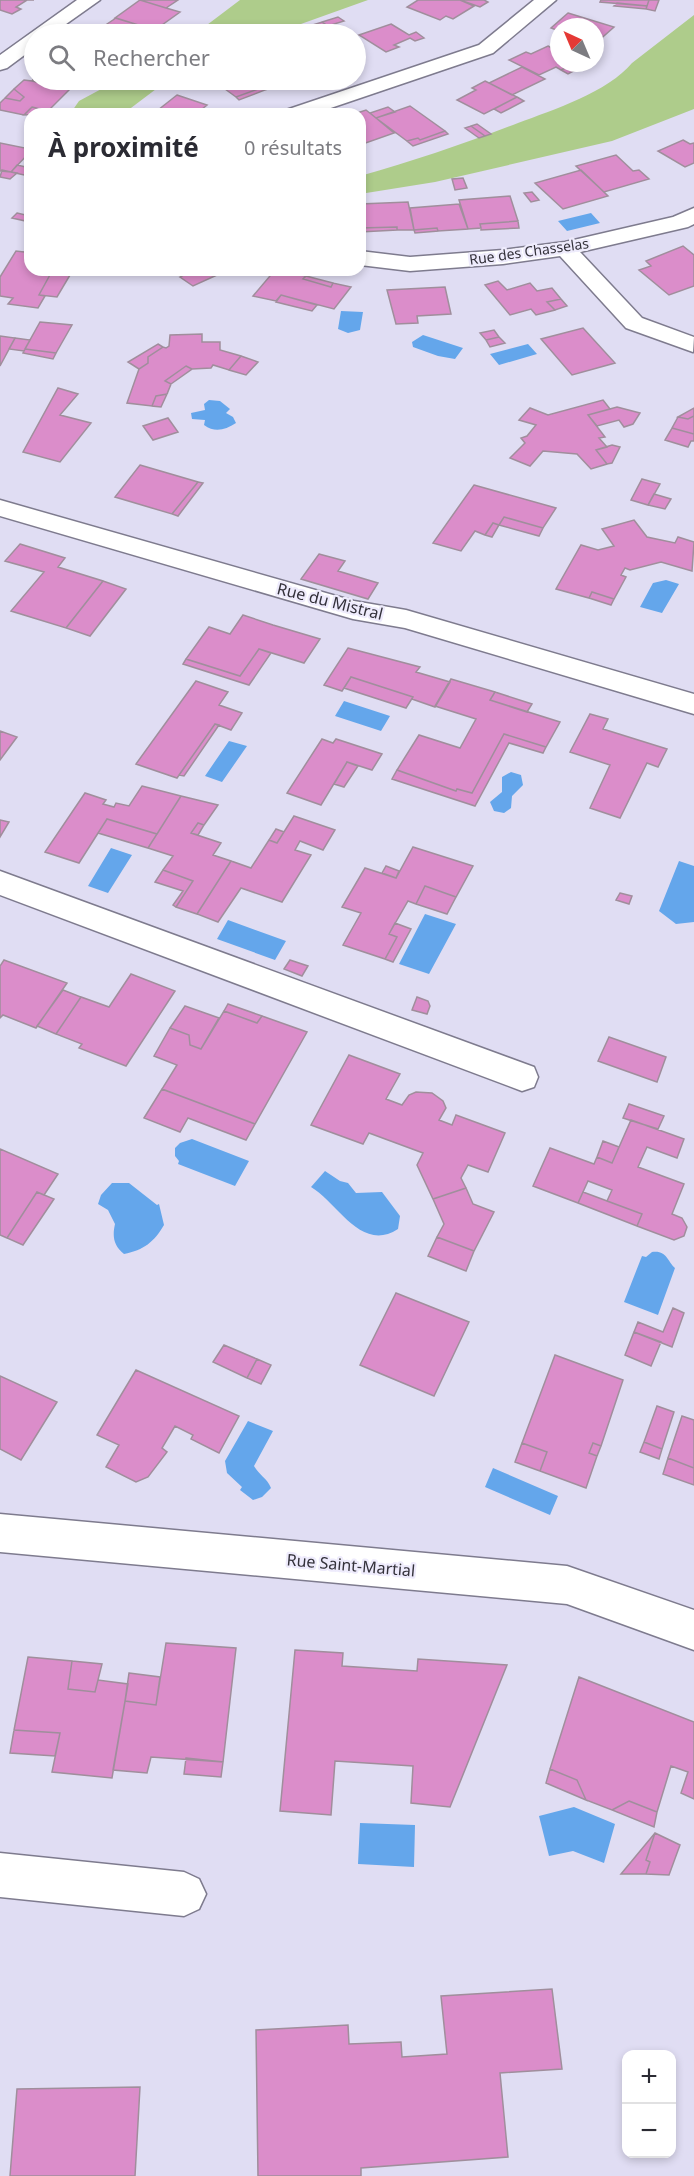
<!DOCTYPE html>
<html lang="fr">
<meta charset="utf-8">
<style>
:root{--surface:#fff;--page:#f2f2f3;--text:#2b2b33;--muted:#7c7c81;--line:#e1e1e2}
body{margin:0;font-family:"Noto Sans",sans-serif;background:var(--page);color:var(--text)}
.controls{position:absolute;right:18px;bottom:18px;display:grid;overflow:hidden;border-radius:12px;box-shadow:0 3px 9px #0003}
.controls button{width:54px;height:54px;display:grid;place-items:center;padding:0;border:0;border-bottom:2px solid var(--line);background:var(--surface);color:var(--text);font:30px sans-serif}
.compass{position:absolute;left:550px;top:18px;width:54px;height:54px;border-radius:50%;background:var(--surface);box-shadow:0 3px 9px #0003;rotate:316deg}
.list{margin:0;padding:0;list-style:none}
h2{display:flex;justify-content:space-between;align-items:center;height:78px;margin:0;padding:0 24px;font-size:26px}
h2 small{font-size:20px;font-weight:400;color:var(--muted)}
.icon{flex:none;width:33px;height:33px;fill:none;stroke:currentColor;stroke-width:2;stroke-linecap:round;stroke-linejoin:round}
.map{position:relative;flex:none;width:694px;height:2176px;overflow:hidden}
.search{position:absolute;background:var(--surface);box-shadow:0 3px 9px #0003;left:24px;top:24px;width:342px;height:66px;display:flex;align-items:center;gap:15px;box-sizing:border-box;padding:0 21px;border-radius:33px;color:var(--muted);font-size:22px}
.panel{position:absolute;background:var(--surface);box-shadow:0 3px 9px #0003;left:24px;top:108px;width:342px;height:168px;border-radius:18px}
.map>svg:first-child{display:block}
.green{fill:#aecc8b}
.water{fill:#64a6eb}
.building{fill:#db8dca;stroke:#a08e9c;stroke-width:1.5}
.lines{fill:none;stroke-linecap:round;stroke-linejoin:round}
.minor-casing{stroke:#7e7b8e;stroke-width:3}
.minor{fill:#fff;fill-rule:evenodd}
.labels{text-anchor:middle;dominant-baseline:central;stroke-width:4.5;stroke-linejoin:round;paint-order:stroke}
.far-street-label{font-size:14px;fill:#33313a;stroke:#eeebfc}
.street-label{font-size:16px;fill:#33313a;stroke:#eeebfc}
</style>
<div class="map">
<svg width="694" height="2176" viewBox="0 0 694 2176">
<rect width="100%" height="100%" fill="#e0ddf3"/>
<!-- green -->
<path class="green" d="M240,0H368L273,34H195Z
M694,15V109L612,141L435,182L360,194V176C414,161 466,143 518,123C553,110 608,92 632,63Z
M118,80H168L123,114H70L79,101Z"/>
<!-- water -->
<path class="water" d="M591,213L600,223L567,231L558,221Z
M341,311L363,312L360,330L348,333L338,329Z
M423,335L463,348L455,359L438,356L413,347L412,342Z
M528,344L537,354L499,365L490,354Z
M209,400L220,401L230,409L226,413L233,417L236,423C225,430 215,433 204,425L205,420L192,419L191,413L205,410L204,404Z
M666,580L679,584L662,613L640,607L653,583Z
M344,701L390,716L381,731L335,716Z
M229,741L247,746L222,782L205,776Z
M511,772L521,775L523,785L512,796L511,808L504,813L494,811L490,802L502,792V777Z
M111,848L132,855L108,893L88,886Z
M679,861L694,866V922L676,924L659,911Z
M425,914L456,924L429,974L399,964Z
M228,920L286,941L275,960L217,939Z
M192,1139L249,1161L235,1186L178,1164L179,1161L175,1156V1148L180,1143Z
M325,1171L340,1181L348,1183L356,1193L382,1192L400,1216L398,1229C361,1253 338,1203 311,1187Z
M112,1183H129L157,1205L159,1204L164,1225C154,1242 144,1250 124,1254C114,1246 112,1237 115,1224L108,1210L98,1204L101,1195Z
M652,1252C667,1250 667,1261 675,1268L658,1315L624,1302L642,1256L646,1257Z
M248,1421L273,1431L254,1466C259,1475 267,1478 271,1488L262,1497L253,1500L240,1490L242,1487L227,1473L225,1461Z
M493,1468L558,1496L550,1515L485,1487Z
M574,1807L615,1824L604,1863L573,1851L549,1856L539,1816Z
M360,1823L415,1825L414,1867L358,1864Z"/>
<!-- building -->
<path class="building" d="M0,0H34H27L16,7L21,9L12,14L0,10Z
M140,0H178L166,8Z
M140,0L166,8L180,12L155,30L115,18Z
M418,0H460L474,6L453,19L446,16L440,20L407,7Z
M460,0H484L488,2L480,7Z
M601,0H649L647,6L600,2Z
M649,0H659L655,11L646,9Z
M617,3L647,6L646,9L614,6Z
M568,13L614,27L596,43L595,27H559V31L551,28Z
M338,17L344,21L328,26L322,22Z
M116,18L148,28L139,34H99L112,25L107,24Z
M322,22L328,26L303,34H284Z
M391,24L409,35L416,32L424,38L415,41L410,38L394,45L399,47L386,52L359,35Z
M548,46L559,52V63H576L561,70L556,67L539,75L509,60L526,52L531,54Z
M576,63L585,65L568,74L561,70Z
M522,67L545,79L512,95L489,83Z
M34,78V80H60L54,86L32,81Z
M24,80L32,81L70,89L48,111L32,107L24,115L0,110V103L5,98L20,101L24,97L14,89Z
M219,80H269L278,86L265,90L261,88L236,97L214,81Z
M485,81L517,97L484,114L457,100L476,90L472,88Z
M261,88L265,90L239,100L236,97Z
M14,89L24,97L20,101L5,98Z
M177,95L207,105L196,114H153Z
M517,97L524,101L501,113L494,109Z
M410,106L445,131L420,140L418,138L407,141L376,118Z
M32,107L48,111L45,114L24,115Z
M388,107L395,112L376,118L370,113Z
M366,110L376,118L394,133L360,145V114H354Z
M477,124L491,134L485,136L471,126Z
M471,126L485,136L479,138L465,128Z
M445,131L448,134L413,146L407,141L418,138L420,140Z
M683,140L690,144L694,143V163L685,167L658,151Z
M0,143L30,149V152L11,172L0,171Z
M616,155L633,171L639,170L649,179L604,192L576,166Z
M17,165L30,168L24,175L11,172Z
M2,170L11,172L17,173L10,179L0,177Z
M581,170L608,196L563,209L535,183Z
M463,178L467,188L455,190L452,179Z
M532,192L539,200L531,202L524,193Z
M510,196L518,221L480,224L481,228L468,229L459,200Z
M408,202L414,230H397V227L360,228V204Z
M459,204L468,229L438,231L437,228L414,230L410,208Z
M17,213L30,216V222L12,218Z
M518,221L519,228L481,230V228L480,224Z
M397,227V230L360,232V228Z
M437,228L438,231L415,233L414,230Z
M683,246L694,255V286L669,295L639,270L651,266L646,261Z
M28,247H30V270H62L61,273H51L39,295L45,296L38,308L8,304L13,298L0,296V277L16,251L24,252Z
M189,270H228L193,286L180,277L191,271Z
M275,270L306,276L303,279L331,287L333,283L351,287L334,309L281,295L276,301L253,296Z
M51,273L70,275L57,297L39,295Z
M306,276L333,283L331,287L303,279Z
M498,281L507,290L530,283L537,291L552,288L561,299L547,302L555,310L536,315L531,309L510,315L485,285Z
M445,287L451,314L417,316L418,323L396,324L387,290Z
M281,295L317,305L312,311L276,302Z
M561,299L567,306L555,310L547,302Z
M40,322L72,325L56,353L25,349Z
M583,328L615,363L572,375L541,339Z
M494,330L499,337L486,340L480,333Z
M202,334V342H220V350L241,356L229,370L213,365L211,368L192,369L186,366L165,381L171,384L167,394L156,396L152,406L127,403L139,369L148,363V357L163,347L166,348L169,346L170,335Z
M0,336L15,338L0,366Z
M499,337L505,343L490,347L486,340Z
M15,338L30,340L24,351L9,349Z
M158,344L163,347L148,357V363L139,369L128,362Z
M25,349L56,353L53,359L23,353Z
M241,356L258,362L246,375L229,370Z
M186,366L192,369L171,384L165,381Z
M58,388L78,394L60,415L91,423L60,462L23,452Z
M167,394L161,407L152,406L156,396Z
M603,400L610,409L588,415L605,437L599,438L607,447L596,450L607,464L591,469L577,454L543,451L530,466L510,458L525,443L521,438L527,436L536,425L519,420L530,408L548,415Z
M617,407L640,413L633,424L624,427L619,420L597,426L588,415Z
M694,408V416L688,419L678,417Z
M694,416V434L672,428L678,417L688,419Z
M168,418L178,432L153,440L143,426Z
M672,428L694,434V441H691L688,447L665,440Z
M612,445L620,447L612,463L607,464L596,450Z
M140,465L198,482L172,514L115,497Z
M642,479L660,484L648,505L631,500Z
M198,482L203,483L178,516L172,514Z
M474,485L556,508L543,528L504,517L499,525L493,523L485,535L475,531L461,551L433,543Z
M654,494L671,499L665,509L648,505Z
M504,517L543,528L539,536L499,525Z
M634,520L647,537L675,543L678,537L694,542L692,571L661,562L630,570L625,568L621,575L626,577L614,599L592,592L589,598L556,589L581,545L598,550L614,546L602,529Z
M493,523L499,525L492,537L485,535Z
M20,544L65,558L58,567L103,581L66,628L11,611L44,572L5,561Z
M319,554L345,561L338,571L378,583L368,599L301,579Z
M103,581L126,589L90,636L66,628Z
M592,592L614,599L611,605L589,598Z
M243,615L273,625L320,639L304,663L259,649L240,676L186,659L209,627L230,634Z
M348,648L420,667L416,672L450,682L435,707L412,699L413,697L351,677L342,691L324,685Z
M259,649L271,653L249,685L183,664L186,659L240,676Z
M351,677L413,697L406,708L344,688Z
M451,679L495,692L490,700L560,722L546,747L504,734L472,793L457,789L456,791L397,770L419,735L460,748L476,719L435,706Z
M196,681L228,692L219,705L242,713L231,730L215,724L177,778L136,764Z
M495,692L532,704L527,712L490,700Z
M590,714L608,719L603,729L667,749L658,767L647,763L620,818L590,808L610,765L570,752Z
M215,724L219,725L184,776L179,775Z
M0,731L17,737L0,760Z
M504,734L546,747L543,753L509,743L475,806L392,779L397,770L456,791L457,789L472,793Z
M322,739L333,743L336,739L382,754L372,770L347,762L321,805L287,793Z
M347,762L358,766L344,787L334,784Z
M142,786L181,796L157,834L107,819L79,863L45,852L85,793L106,800L103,804L114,807L116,803L129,806Z
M181,796L218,805L204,825L198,823L191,833L221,843L213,855L231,861L197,914L176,907L193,881L163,870L173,856L148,848Z
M294,816L335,830L323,850L300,841L295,850L311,855L282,902L241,888L218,922L197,914L231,861L251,868L269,840L277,843Z
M107,819L157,834L148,848L98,833Z
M0,820L9,822L0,837Z
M198,823L204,825L198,835L191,833Z
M276,829L284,832L277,843L269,840Z
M413,847L473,866L456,897L425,886L416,904L408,901L389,934L397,937L385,959L343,945L361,913L342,907L365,868L396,878Z
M386,866L399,871L396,878L382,873Z
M163,870L193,881L176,907L173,905L183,891L155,882Z
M425,886L456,897L447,914L416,904Z
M620,893L632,896L629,904L616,900Z
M395,923L411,929L393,962L385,959L397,937L389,934Z
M4,960L67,983L36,1028L3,1015L0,1018V966Z
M290,960L308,966L302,976L284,969Z
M131,974L175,991L126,1066L79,1048L82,1044L56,1034L81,997L109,1007Z
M63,990L81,997L56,1034L37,1026Z
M417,997L428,1001L430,1006L427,1014L412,1010Z
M228,1004L262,1016L257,1023L224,1011Z
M185,1006L219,1018L201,1049L190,1045L189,1035L170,1028Z
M224,1011L257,1023L262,1016L307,1032L255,1124L162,1089L177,1065L154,1056L170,1028L189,1035L190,1045L201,1049Z
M609,1037L666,1057L657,1082L598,1061Z
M349,1055L400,1074L386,1099L402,1105L409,1095L416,1092L432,1093L443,1101L446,1108L439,1120L452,1125L456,1115L505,1133L488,1172L468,1165L461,1178L466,1188L433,1199L417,1165L423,1153L369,1133L363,1144L311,1125Z
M162,1089L255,1124L246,1140L188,1118L180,1132L144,1118Z
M629,1104L664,1116L658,1129L623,1118Z
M631,1120L684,1139L677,1158L647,1147L638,1167L684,1184L672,1214L682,1218L687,1227L684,1236L674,1240L637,1226L642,1214L607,1201L612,1190L588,1181L578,1203L533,1186L550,1148L594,1164L597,1157L612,1163Z
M603,1141L619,1147L612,1163L597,1157Z
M0,1149L58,1174L44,1195L37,1192L7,1238L0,1235Z
M466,1188L473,1204L494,1212L474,1251L437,1237L444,1224L433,1199Z
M37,1192L54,1199L23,1245L7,1238Z
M583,1192L642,1214L637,1226L578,1203Z
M437,1237L474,1251L466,1271L428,1256Z
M396,1293L469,1322L434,1396L360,1365Z
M673,1308L684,1313L672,1347L634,1332L638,1322L663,1332Z
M634,1332L661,1342L651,1366L625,1355Z
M224,1345L257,1359L247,1378L213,1362Z
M555,1355L623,1380L601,1446L593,1443L589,1453L597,1456L586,1488L540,1471L547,1452L522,1443Z
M257,1359L271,1365L261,1384L247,1378Z
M136,1370L239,1416L219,1453L191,1439L193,1435L175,1426L162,1448L167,1452L148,1477L136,1482L106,1467L119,1445L97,1435Z
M0,1376L57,1402L21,1460L0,1449Z
M657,1406L674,1412L662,1449L644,1442Z
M682,1416L694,1420V1468L668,1458Z
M644,1442L662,1449L659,1459L640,1452Z
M522,1443L547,1452L540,1471L515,1462Z
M593,1443L601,1446L597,1456L589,1453Z
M668,1458L694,1468V1485L663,1474Z
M166,1643L236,1648L223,1762L151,1757L147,1773L113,1770L125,1701L156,1705Z
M295,1650L343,1653L342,1666L417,1671L418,1659L507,1665L450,1807L411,1803L413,1766L335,1761L331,1815L280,1811Z
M28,1657L72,1661L68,1689L95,1692L98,1680L128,1684L112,1778L52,1772L60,1733L14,1730Z
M72,1661L102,1664L95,1692L68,1689Z
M129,1673L160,1677L156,1705L125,1701Z
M579,1677L694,1722V1799L681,1793L688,1772L671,1766L657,1812L629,1801L612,1810L586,1800L577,1780L550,1769Z
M14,1730L60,1733L55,1756L10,1753Z
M186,1758L223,1762L221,1777L184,1774Z
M550,1769L577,1780L586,1800L546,1783Z
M629,1801L657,1812L654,1827L612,1810Z
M655,1833L680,1845L669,1875L646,1874L650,1862L646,1860Z
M655,1833L646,1860L650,1862L646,1874H621Z
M552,1989L562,2069L500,2073L508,2157L361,2168V2176H258L256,2030L348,2025L349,2044L401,2042L402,2057L447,2054L441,1996Z
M140,2087L135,2176H10L17,2089Z"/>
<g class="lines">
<!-- minor casing -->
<g class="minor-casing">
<path id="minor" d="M77,0H100L52,34H34V48L7,68L0,70V55Z
M534,0H556L493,53L313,114H283L286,110L479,45Z
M694,208V224L688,227L580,252L642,318L694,337L693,352L626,328L560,256L503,264L410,271L360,265V251L410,257L503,250L565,242L673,217Z
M0,500L354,601L406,610L694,694V714L405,628L353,619L0,516Z
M0,871L534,1067L538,1077L534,1087L522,1091L0,895Z
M0,1514L567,1566L694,1610V1650L567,1604L0,1552Z
M0,1853L184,1872L199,1879L206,1894L199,1909L184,1916L0,1897Z"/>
</g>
<!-- minor -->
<use href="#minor" class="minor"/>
</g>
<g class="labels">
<!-- far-street labels -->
<g class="far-street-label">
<text transform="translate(529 251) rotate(-8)">Rue des Chasselas</text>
</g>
<!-- street labels -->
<g class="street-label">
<text transform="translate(330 601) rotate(14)">Rue du Mistral</text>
<text transform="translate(351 1565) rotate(5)">Rue Saint-Martial</text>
</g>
</g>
</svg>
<div class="controls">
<button>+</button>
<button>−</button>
</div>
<svg class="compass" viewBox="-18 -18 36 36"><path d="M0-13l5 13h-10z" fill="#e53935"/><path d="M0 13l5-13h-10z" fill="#7c7c81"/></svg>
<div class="search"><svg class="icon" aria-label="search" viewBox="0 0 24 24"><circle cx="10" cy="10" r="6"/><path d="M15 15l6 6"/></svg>Rechercher</div>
<section class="panel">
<h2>À proximité<small>0 résultats</small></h2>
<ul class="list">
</ul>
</section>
</div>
